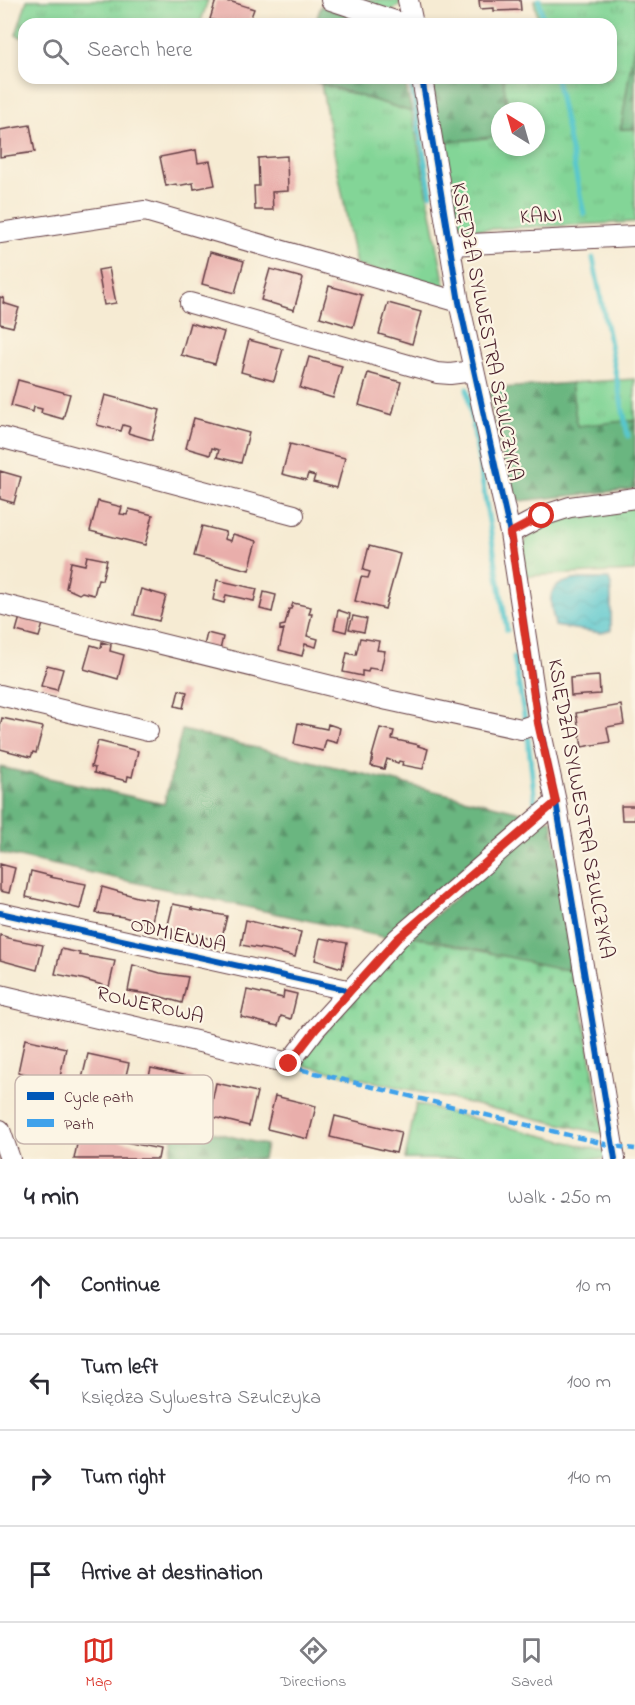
<!DOCTYPE html>
<meta charset="utf-8">
<style>
:root{--surface:#fff;--page:#f2f2f3;--text:#2b2b33;--muted:#7c7c81;--line:#e1e1e2;--accent:#d93025}
body{margin:0;font-family:"Indie Flower",sans-serif;background:var(--page);color:var(--text)}
.compass{position:absolute;left:491px;top:102px;width:54px;height:54px;border-radius:50%;background:var(--surface);box-shadow:0 3px 9px #0003;rotate:323deg}
.stop{position:absolute;width:18px;height:18px;margin:-14px;border:4px solid #d93025;border-radius:50%;background:#fff}
.stop.end{background:#d93025;border-color:#fff;box-shadow:0 2px 6px #0008}
.list{margin:0;padding:0;list-style:none}
h2{display:flex;justify-content:space-between;align-items:center;height:78px;margin:0;padding:0 24px;font-size:26px}
h2 small{font-size:20px;font-weight:400;color:var(--muted)}
.list li{display:grid;grid-template-columns:39px 1fr auto;gap:18px;align-items:center;box-sizing:border-box;height:96px;padding:0 24px;border-top:2px solid var(--line)}
.list b{display:block;font-size:22px;white-space:nowrap}
.list p{margin:0;font-size:20px;white-space:nowrap;color:var(--muted)}
.list em{font-size:20px;font-style:normal;color:var(--muted)}
.icon{flex:none;width:33px;height:33px;fill:none;stroke:currentColor;stroke-width:2;stroke-linecap:round;stroke-linejoin:round}
.map{position:relative;flex:none;width:635px;height:1159px;overflow:hidden}
.search{position:absolute;background:var(--surface);box-shadow:0 3px 9px #0003;left:18px;right:18px;top:18px;height:66px;display:flex;align-items:center;gap:15px;box-sizing:border-box;padding:0 21px;border-radius:18px;color:var(--muted);font-size:22px}
.sheet{height:462px;background:var(--surface)}
nav{display:flex;justify-content:space-around;align-items:center;box-sizing:border-box;height:84px;border-top:2px solid var(--line);background:var(--surface);font-size:16px;color:var(--muted)}
nav a{display:grid;justify-items:center;gap:3px}
nav .on{color:var(--accent)}
.map>svg:first-child{display:block}
.grass{fill:url(#grass-tufts);stroke:#667a61;stroke-width:1.5}
.forest{fill:url(#forest-firs);stroke:#5a6a56;stroke-width:1.5}
.cemetery{fill:url(#cemetery-stones);stroke:#667a61;stroke-width:1.5}
.water{fill:url(#water-waves);stroke:#52737c;stroke-width:1.5}
.lines{fill:none;stroke-linecap:round;stroke-linejoin:round}
.stream{stroke:#59c7cd;stroke-width:5}
.building{fill:#e9aeab}
.minor-casing{stroke:#643e44;stroke-width:22}
.minor{stroke:#fff;stroke-width:20}
.quiet{stroke:#40a2eb;stroke-width:4.5;stroke-dasharray:9 4.5;stroke-linecap:butt}
.cycleway-casing{stroke:#fcf5e5;stroke-width:10}
.cycleway{stroke:#0057b8;stroke-width:6}
.route{stroke:#d93025;stroke-width:8}
.labels{text-anchor:middle;dominant-baseline:central;stroke-width:4.5;stroke-linejoin:round;paint-order:stroke}
.street-label{font-size:21px;fill:#4a1f2b;stroke:#fcf5e5}
.key{fill:#fcf5e5;stroke:#c7b5ad;stroke-width:1.5}
.key-label{font-size:16px;fill:#4a1f2b}
</style>
<div class="map">
<svg width="635" height="1159" viewBox="0 0 635 1159">
<defs>
<pattern id="grass-tufts" width="24" height="20" patternUnits="userSpaceOnUse" patternTransform="scale(1.5)"><rect width="24" height="20" fill="#83d597"/><path d="M3 7l-1-3M5 7V3M7 7l1-3M15 17l-1-3M17 17v-4M19 17l1-3" fill="none" stroke="#73b682"/></pattern>
<pattern id="forest-firs" width="22" height="20" patternUnits="userSpaceOnUse" patternTransform="scale(1.5)"><rect width="22" height="20" fill="#6ab680"/><path d="M5 1l3.5 6h-7zM16 11l3.5 6h-7z" fill="#599369"/></pattern>
<pattern id="cemetery-stones" width="16" height="16" patternUnits="userSpaceOnUse" patternTransform="scale(1.5)"><rect width="16" height="16" fill="#83d597"/><path d="M2 7V4a2 2 0 0 1 4 0v3zM10 15v-3a2 2 0 0 1 4 0v3z" fill="#73b682"/></pattern>
<pattern id="water-waves" width="16" height="10" patternUnits="userSpaceOnUse" patternTransform="scale(1.5)"><rect width="16" height="10" fill="#59c7cd"/><path d="M0 5q4-4 8 0t8 0" fill="none" stroke="#4faab0"/></pattern>
</defs>
<rect width="100%" height="100%" fill="#fcf5e5"/>
<filter id="ink" filterUnits="userSpaceOnUse"><feTurbulence type="fractalNoise" baseFrequency=".0167" numOctaves="2"/><feDisplacementMap in="SourceGraphic" scale="12" xChannelSelector="R" yChannelSelector="G"/><feConvolveMatrix kernelMatrix="1 2 1 2 8 2 1 2 1" color-interpolation-filters="sRGB"/></filter>
<filter id="wash" filterUnits="userSpaceOnUse"><feTurbulence type="fractalNoise" baseFrequency=".008" numOctaves="4" result="noise"/><feDisplacementMap in="SourceGraphic" scale="24" xChannelSelector="R" yChannelSelector="G"/><feGaussianBlur stdDeviation="1.35" result="paint"/><feColorMatrix in="noise" values="0 0 0 0 0 0 0 0 0 0 0 0 0 0 0 0 0 1.4 0 .05"/><feComposite in="paint" operator="in"/></filter>
<g filter="url(#wash)">
<rect width="100%" height="100%" fill="#f6ebd3"/>
<!-- grass -->
<path class="grass" d="M27,0H208L200,24H129L110,18L111,24H24V38L16,35Z
M352,0H399L400,4L391,12Z
M534,0H635V38L621,129H635V222L470,230L455,220L440,143L492,137L500,127V147H536V111H505L507,105L503,78H611V24H539Z
M321,84L412,112L446,291L356,265Z
M635,379V420L577,427L571,383Z
M635,507V571L525,576C524,565 520,550 526,540C542,511 606,510 635,507Z
M416,1104L608,1152L609,1159H405Z"/>
<!-- forest -->
<path class="forest" d="M321,6L375,24H315Z
M635,38V129H621Z
M303,78H404L412,112Z
M427,78H503L507,105L505,111H500V127L492,137L440,143Z
M571,383L577,426L635,420V489L511,502L488,389Z
M182,730L525,813L388,938L0,853V767L164,804Z
M544,820H552L576,972L412,936Z
M176,1123L266,1145L263,1159H169Z"/>
<!-- cemetery -->
<path class="cemetery" d="M412,936L576,972L604,1134L297,1064L370,981Z"/>
<!-- water -->
<path class="water" d="M609,579L611,585V630L601,633L555,626C554,617 550,607 551,598C552,575 593,579 609,579Z"/>
<g class="lines">
<!-- stream -->
<path class="stream" d="M539,0L544,24
M410,78L431,194
M556,78L584,214
M593,258L628,436
M467,389L507,630
M514,658L525,720
M528,738L535,803"/>
</g>
<g id="blocks">
<!-- building -->
<path class="building" d="M216,0L229,2V1L254,9L251,17L253,24H222L210,19Z
M479,0H520L521,10L494,11V8L480,9Z
M30,125L35,152L0,157V130Z
M196,150L198,163L210,161L215,185L194,189L193,183L177,186L176,184L166,186L160,157Z
M287,156L288,191L272,192L273,210H255L254,186H259L258,158Z
M210,252L244,261L235,293L202,284Z
M109,268L116,303L104,305L98,270Z
M270,269L303,278L294,310L261,300Z
M329,286L362,295L353,327L320,317Z
M0,297L4,298L3,303L19,308L13,327L0,324Z
M388,303L421,312L412,344L379,334Z
M190,323L224,332L215,364L181,355Z
M249,340L283,349L274,381L241,372Z
M309,357L342,366L333,398L300,388Z
M368,373L401,382L392,415L359,405Z
M18,380L70,394L63,419L41,413L42,409L34,407L33,412L11,406Z
M105,395L160,410L152,440L128,433L130,427L123,425L121,431L97,425Z
M194,418L249,433L241,463L217,457L219,450L212,448L210,455L186,448Z
M290,444L345,458L337,488L313,482L315,476L308,474L306,480L282,474Z
M0,471L21,477L14,503L0,499Z
M98,501L122,507L120,514L127,515L129,509L153,515L145,545L90,531Z
M202,526L226,532L224,539L231,541L233,534L257,541L249,570L194,556Z
M369,546L400,554L385,609L355,601L361,577L368,578L370,572L363,570Z
M87,556L107,560L102,580L98,579L94,595L82,592L79,594L66,588L71,562L85,565Z
M217,580L257,589L254,601L226,595L224,603L213,600Z
M141,589L166,596L159,621L134,615Z
M264,592L276,595L272,612L260,609Z
M293,603L311,607L309,614H312L307,636L318,639L316,647L305,644L302,656L279,650L284,629L280,630V626L285,625L289,609H291Z
M338,610L350,614L346,632L334,629Z
M353,616L367,619L364,632L349,629Z
M20,617L43,624L39,637L16,631Z
M207,633L223,637L220,650L204,646Z
M360,638L379,641L377,650L385,651L381,670L369,668L368,672L362,671V676L343,672L347,653L356,655Z
M102,642L111,645L110,651L124,655L118,679L84,669L91,645L101,648Z
M47,665L63,669L57,690L41,686Z
M599,676L600,694L571,696L570,678Z
M179,690L187,692L183,708L175,706Z
M621,705L624,724L607,727L610,742L582,747L576,713Z
M2,718L43,727L36,753L33,752L31,757L0,749V726Z
M298,723L327,729L328,724L340,728L337,743L326,740L323,751L294,744Z
M380,728L394,731L392,739L419,745L418,746L428,749L423,769L402,765L403,762L399,761L398,763L387,759L384,769L371,766L373,756H372Z
M98,741L138,751L132,777L128,776L127,781L94,773L95,768L91,767Z
M621,806H635V820H622Z
M0,864L15,868L9,893L0,891Z
M31,871L51,876L50,877L86,884L80,909L45,900L44,901L26,897Z
M102,887L137,897L157,900L151,925L124,917L96,913Z
M173,904L192,908L191,909L227,916L221,941L203,937V935L167,929Z
M246,920L282,929V928L301,932L295,957L269,950L241,945Z
M0,935L7,937V938L43,945L37,970L0,960Z
M320,938L347,943L342,968L315,960Z
M61,949L80,953L79,955L115,961L109,987L82,979L55,974Z
M133,965L160,973L188,977L182,1003L155,995L128,991Z
M247,990L283,998L284,991L297,994L291,1019L281,1016L278,1026L241,1017Z
M25,1039L66,1048L59,1082L18,1072Z
M88,1054L129,1063L121,1096L80,1087Z
M151,1068L192,1077L184,1110L143,1101Z
M216,1083L257,1092L249,1126L209,1116Z
M275,1096L316,1106L308,1139L267,1129Z
M335,1116L401,1132L396,1153L330,1137Z
M82,1119L95,1121L92,1135L160,1149L158,1159H74Z"/>
</g>
</g>
<g filter="url(#ink)">
<use href="#blocks" fill-opacity="0" stroke="#643e44" stroke-width="1.5"/>
<g class="lines">
<!-- minor casing -->
<g class="minor-casing">
<path id="minor" d="M331,0L404,24
M408,0L413,24
M422,78L459,302L510,533L539,723L556,802L615,1159
M0,233L145,211L459,302
M450,245L635,236
M190,303L437,373L450,374L474,371
M0,437L294,515
M510,533L542,516L570,507L635,498
M0,604L388,700L521,729L539,723
M0,695L148,731
M0,913L343,989L348,993
M0,995L289,1063L316,1028L398,938L556,802
M0,1130L10,1159"/>
</g>
<!-- minor -->
<use href="#minor" class="minor"/>
<!-- quiet -->
<path class="quiet" d="M289,1063L299,1069L613,1146L635,1149"/>
<!-- cycleway casing -->
<g class="cycleway-casing">
<path id="cycleway" d="M422,78L459,302L510,533L539,723L556,802L615,1159
M0,913L343,989L348,993"/>
</g>
<!-- cycleway -->
<use href="#cycleway" class="cycleway"/>
</g>
</g>
<g class="lines" filter="url(#ink)">
<!-- route -->
<path class="route" d="M289,1064L316,1029L398,938L556,802L538,723L510,533L542,516"/>
</g>
<g class="labels">
<!-- street labels -->
<g class="street-label">
<text transform="translate(541 217) rotate(-3)">KANI</text>
<text transform="translate(486 332) rotate(79)">KSIĘDZA SYLWESTRA SZULCZYKA</text>
<text transform="translate(580 809) rotate(80)">KSIĘDZA SYLWESTRA SZULCZYKA</text>
<text transform="translate(178 936) rotate(13)">ODMIENNA</text>
<text transform="translate(150 1006) rotate(13)">ROWEROWA</text>
</g>
</g>
<!-- legend -->
<rect x="15" y="1075" width="198" height="69" rx="9" class="key"/>
<rect x="27" y="1092" width="27" height="8" fill="#0057b8"/>
<rect x="27" y="1119" width="27" height="8" fill="#40a2eb"/>
<g class="key-label">
<text x="64" y="1102">Cycle path</text>
<text x="64" y="1129">Path</text>
</g>
</svg>
<svg class="compass" viewBox="-18 -18 36 36"><path d="M0-13l5 13h-10z" fill="#e53935"/><path d="M0 13l5-13h-10z" fill="#7c7c81"/></svg>
<div class="stop" style="left:542px;top:516px"></div>
<div class="stop end" style="left:289px;top:1064px"></div>
<div class="search"><svg class="icon" aria-label="search" viewBox="0 0 24 24"><circle cx="10" cy="10" r="6"/><path d="M15 15l6 6"/></svg>Search here</div>
</div>
<section class="sheet">
<h2>4 min<small>Walk · 250 m</small></h2>
<ul class="list">
<li><svg class="icon" aria-label="ahead" viewBox="0 0 24 24"><path d="M12 20V5M6 11l6-6 6 6"/></svg><div><b>Continue</b></div><em>10 m</em></li>
<li><svg class="icon" aria-label="left" viewBox="0 0 24 24"><path d="M17 20v-9H6M10 6l-5 5 5 5"/></svg><div><b>Turn left</b><p>Księdza Sylwestra Szulczyka</p></div><em>100 m</em></li>
<li><svg class="icon" aria-label="right" viewBox="0 0 24 24"><path d="M7 20v-9h11M14 6l5 5-5 5"/></svg><div><b>Turn right</b></div><em>140 m</em></li>
<li><svg class="icon" aria-label="arrive" viewBox="0 0 24 24"><path d="M6 21V4h12l-3 4 3 4H6"/></svg><div><b>Arrive at destination</b></div></li>
</ul>
</section>
<nav>
<a class="on"><svg class="icon" aria-label="map" viewBox="0 0 24 24"><path d="M3 6l6-2 6 2 6-2v14l-6 2-6-2-6 2zM9 4v14M15 6v14"/></svg>Map</a>
<a><svg class="icon" aria-label="directions" viewBox="0 0 24 24"><path d="M12 3l9 9-9 9-9-9zM9 14v-3h6M13 9l2 2-2 2"/></svg>Directions</a>
<a><svg class="icon" aria-label="saved" viewBox="0 0 24 24"><path d="M7 4h10v16l-5-4-5 4z"/></svg>Saved</a>
</nav>
